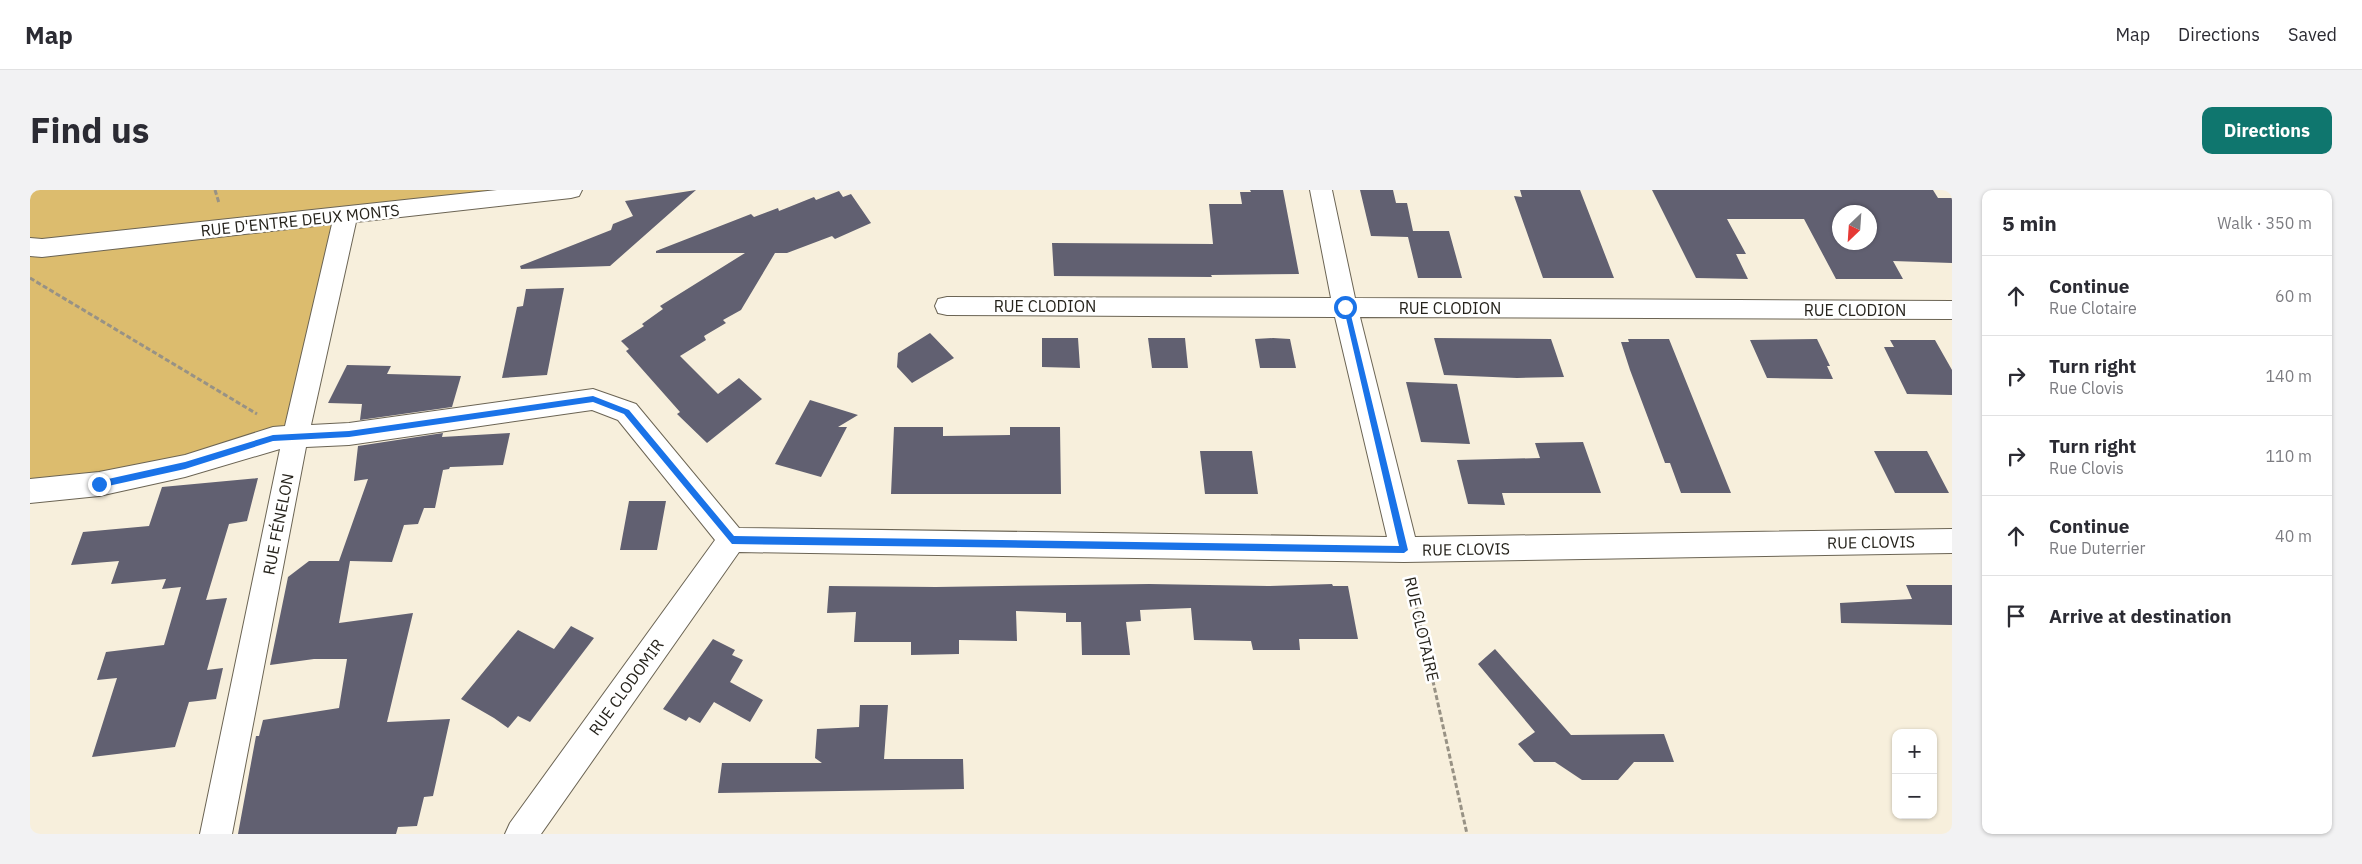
<!DOCTYPE html>
<meta charset="utf-8">
<style>
:root{--surface:#fff;--page:#f2f2f3;--text:#2b2b33;--muted:#7c7c81;--line:#e1e1e2;--accent:#0f766e}
body{margin:0;font-family:"IBM Plex Sans",sans-serif;background:var(--page);color:var(--text)}
.controls{position:absolute;right:15px;bottom:15px;display:grid;overflow:hidden;border-radius:10px;box-shadow:0 1px 4px #0004}
.controls button{width:45px;height:45px;display:grid;place-items:center;padding:0;border:0;border-bottom:1px solid var(--line);background:var(--surface);color:var(--text);font:25px sans-serif}
.compass{position:absolute;left:1802px;top:15px;width:45px;height:45px;border-radius:50%;background:var(--surface);box-shadow:0 1px 4px #0004;rotate:205deg}
.stop{position:absolute;width:15px;height:15px;margin:-11px;border:4px solid #1a73e8;border-radius:50%;background:#fff}
.stop.end{background:#1a73e8;border-color:#fff;box-shadow:0 1px 5px #0008}
.list{margin:0;padding:0;list-style:none}
h2{display:flex;justify-content:space-between;align-items:center;height:65px;margin:0;padding:0 20px;font-size:21px}
h2 small{font-size:16px;font-weight:400;color:var(--muted)}
.list li{display:grid;grid-template-columns:32px 1fr auto;gap:15px;align-items:center;box-sizing:border-box;height:80px;padding:0 20px;border-top:1px solid var(--line)}
.list b{display:block;font-size:19px;white-space:nowrap}
.list p{margin:0;font-size:16px;white-space:nowrap;color:var(--muted)}
.list em{font-size:16px;font-style:normal;color:var(--muted)}
.icon{flex:none;width:28px;height:28px;fill:none;stroke:currentColor;stroke-width:2;stroke-linecap:round;stroke-linejoin:round}
.map{position:relative;flex:none;width:1922px;height:644px;overflow:hidden;border-radius:10px}
header{display:flex;align-items:center;gap:30px;box-sizing:border-box;height:70px;padding:0 25px;background:var(--surface);border-bottom:1px solid var(--line)}
header strong{font-size:24px}
nav{display:flex;gap:28px;margin-inline-start:auto;font-size:18px}
.intro{display:flex;align-items:center;justify-content:space-between;box-sizing:border-box;height:120px;padding:0 30px}
h1{margin:0;font-size:35px}
.button{padding:12px 22px;border-radius:10px;background:var(--accent);color:#fff;font-size:18px;font-weight:700}
main{display:flex;gap:30px;padding:0 30px}
aside{flex:1;background:var(--surface);border-radius:10px;box-shadow:0 1px 4px #0004}
.map>svg:first-child{display:block}
.green{fill:#dcbc6e}
.building{fill:#616071;fill-rule:evenodd}
.lines{fill:none;stroke-linecap:round;stroke-linejoin:round}
.minor-casing{stroke:#6b6454;stroke-width:2}
.path{stroke:#989285;stroke-width:3;stroke-dasharray:5 2.5;stroke-linecap:butt}
.minor{fill:#fff;fill-rule:evenodd}
.route{fill:#1a73e8}
.labels{text-anchor:middle;dominant-baseline:central;stroke-width:5;stroke-linejoin:round;paint-order:stroke}
.street-label{font-size:16px;fill:#26231c;stroke:#fff}
</style>
<header>
<strong>Map</strong>
<nav><a>Map</a><a>Directions</a><a>Saved</a></nav>
</header>
<div class="intro"><h1>Find us</h1><a class="button">Directions</a></div>
<main>
<div class="map">
<svg width="1922" height="644" viewBox="0 0 1922 644">
<rect width="100%" height="100%" fill="#f7efdc"/>
<!-- green -->
<path class="green" d="M0,0H473L314,25L265,248L0,301Z"/>
<!-- building -->
<path class="building" d="M666,0L580,76L491,79L490,76L581,40L583,34L603,26L595,11Z
M1220,0H1253L1269,84L1181,85L1182,87L1024,86L1022,53L1183,54L1179,14H1212L1210,2H1221Z
M1330,0H1363L1366,13H1377L1383,41H1419L1432,88H1388L1378,47L1341,46Z
M1490,0H1550L1584,88H1513L1484,6L1492,7Z
M1622,0H1903L1908,8H1922V73L1863,71L1873,89H1806L1774,29H1697L1716,64H1706L1718,89L1666,88ZM1810,22H1840V52H1810Z
M809,1L813,7L821,4L841,33L805,49L802,46L757,63H745L711,120L693,130L696,133L674,146L676,150L650,166L688,204L709,188L732,209L677,253L647,224L650,222L596,161L599,159L591,151L614,136L612,134L633,119L630,116L715,63H626V61L721,24L724,27L748,18L749,21L784,7L786,10Z
M534,98L517,185L472,188L487,117L493,116L496,99Z
M900,143L924,168L882,193L867,177L868,163Z
M1012,148H1048L1050,178L1012,177Z
M1118,148H1155L1158,178H1122Z
M1243,148L1260,149L1266,178H1230L1225,149Z
M1404,148L1521,149L1534,187L1487,188L1414,185Z
M1598,149H1639L1701,303H1651L1640,273H1635L1600,180L1591,152H1599Z
M1787,149L1800,176H1797L1803,189L1737,188L1720,150Z
M1860,150H1905L1922,180V205L1877,204L1854,157H1864Z
M317,175L361,176L357,184L431,186L422,217L330,230L332,214L298,213Z
M1376,192L1427,194L1440,254L1391,252Z
M780,210L828,225L808,237H817L791,287L745,274Z
M864,237H913V246L980,245V237H1030L1031,304H861Z
M413,243L412,247L480,243L473,275L420,277L419,279L413,280L405,318H394L388,334L374,335L362,372L320,371L309,433L383,423L357,532L420,529L403,606L394,607L387,636L368,637L366,644H208L226,546H229L233,530L309,518L317,469H284L240,475L258,387L279,371H309L338,289L324,291L328,256Z
M1553,252L1571,303H1472L1475,315L1438,314L1427,270L1510,268L1505,253Z
M1170,261H1222L1228,304H1175Z
M1844,261H1897L1919,303H1865Z
M228,288L217,331L199,334L176,410L197,408L177,480L193,478L186,509L159,512L145,557L62,567L87,488L67,490L76,462L134,455L151,397L132,399L136,389L81,394L89,371L41,375L53,342L119,336L132,297Z
M599,311H636L627,360H590Z
M1119,394L1238,396L1302,394L1303,396H1318L1328,449H1269L1270,460H1223L1221,451L1164,450L1161,418L1110,420L1111,431L1096,432L1100,465H1052L1051,432H1036V423L986,421L987,451L929,450V464L881,465V452H824L826,422L797,423L799,396L906,397Z
M1876,395H1922V435L1811,433L1810,413L1882,409Z
M541,436L564,448L500,532L488,526L478,538L464,528L431,509L488,440L524,459Z
M683,449L705,460L702,465L713,470L700,492L733,510L720,532L684,512L670,533L659,527L656,531L633,519Z
M1465,459L1541,545L1634,544L1644,572H1604L1588,590H1552L1525,572H1504L1488,554L1505,542L1448,474Z
M830,515H858L854,569H933L934,599L688,603L692,573H792L785,568L787,539L829,537Z"/>
<g class="lines">
<!-- minor casing -->
<g class="minor-casing">
<path id="minor" d="M467,0H552L549,6L541,8L326,32L281,235L319,233L563,199L606,214L709,338L1357,347L1305,127L917,125L908,123L905,116L908,109L917,107L1301,108L1280,0H1302L1325,108L1922,111V129L1330,127L1385,347L1922,339V363L1374,372L709,362L511,644H475L480,633L685,350L588,230L562,220L319,255L276,257L202,644H170L250,259L155,287L69,306L0,313V289L69,282L155,265L243,237L255,236L302,34L12,67L0,66V48L12,49Z"/>
</g>
<!-- path -->
<path class="path" d="M185,0L189,13
M0,88L227,224
M1380,388L1437,644"/>
<!-- minor -->
<use href="#minor" class="minor"/>
</g>
<!-- route -->
<path class="route" d="M1313,115L1319,117L1378,360L1374,363L702,354L594,224L563,212L319,247L243,251L155,279L69,298L65,294L69,291L155,272L243,245L319,241L563,206L599,220L704,346L1369,356Z"/>
<g class="labels">
<!-- street labels -->
<g class="street-label">
<text transform="translate(270 30) rotate(-6)">RUE D'ENTRE DEUX MONTS</text>
<text x="1015" y="116">RUE CLODION</text>
<text x="1420" y="118">RUE CLODION</text>
<text x="1825" y="120">RUE CLODION</text>
<text transform="translate(248 334) rotate(-79)">RUE FÉNELON</text>
<text transform="translate(1841 352) rotate(-1)">RUE CLOVIS</text>
<text transform="translate(1436 359) rotate(-1)">RUE CLOVIS</text>
<text transform="translate(1392 439) rotate(77)">RUE CLOTAIRE</text>
<text transform="translate(596 497) rotate(-54)">RUE CLODOMIR</text>
</g>
</g>
</svg>
<div class="controls">
<button>+</button>
<button>−</button>
</div>
<svg class="compass" viewBox="-18 -18 36 36"><path d="M0-13l5 13h-10z" fill="#e53935"/><path d="M0 13l5-13h-10z" fill="#7c7c81"/></svg>
<div class="stop" style="left:1315px;top:117px"></div>
<div class="stop end" style="left:69px;top:294px"></div>
</div>
<aside>
<h2>5 min<small>Walk · 350 m</small></h2>
<ul class="list">
<li><svg class="icon" aria-label="ahead" viewBox="0 0 24 24"><path d="M12 20V5M6 11l6-6 6 6"/></svg><div><b>Continue</b><p>Rue Clotaire</p></div><em>60 m</em></li>
<li><svg class="icon" aria-label="right" viewBox="0 0 24 24"><path d="M7 20v-9h11M14 6l5 5-5 5"/></svg><div><b>Turn right</b><p>Rue Clovis</p></div><em>140 m</em></li>
<li><svg class="icon" aria-label="right" viewBox="0 0 24 24"><path d="M7 20v-9h11M14 6l5 5-5 5"/></svg><div><b>Turn right</b><p>Rue Clovis</p></div><em>110 m</em></li>
<li><svg class="icon" aria-label="ahead" viewBox="0 0 24 24"><path d="M12 20V5M6 11l6-6 6 6"/></svg><div><b>Continue</b><p>Rue Duterrier</p></div><em>40 m</em></li>
<li><svg class="icon" aria-label="arrive" viewBox="0 0 24 24"><path d="M6 21V4h12l-3 4 3 4H6"/></svg><div><b>Arrive at destination</b></div></li>
</ul>
</aside>
</main>
